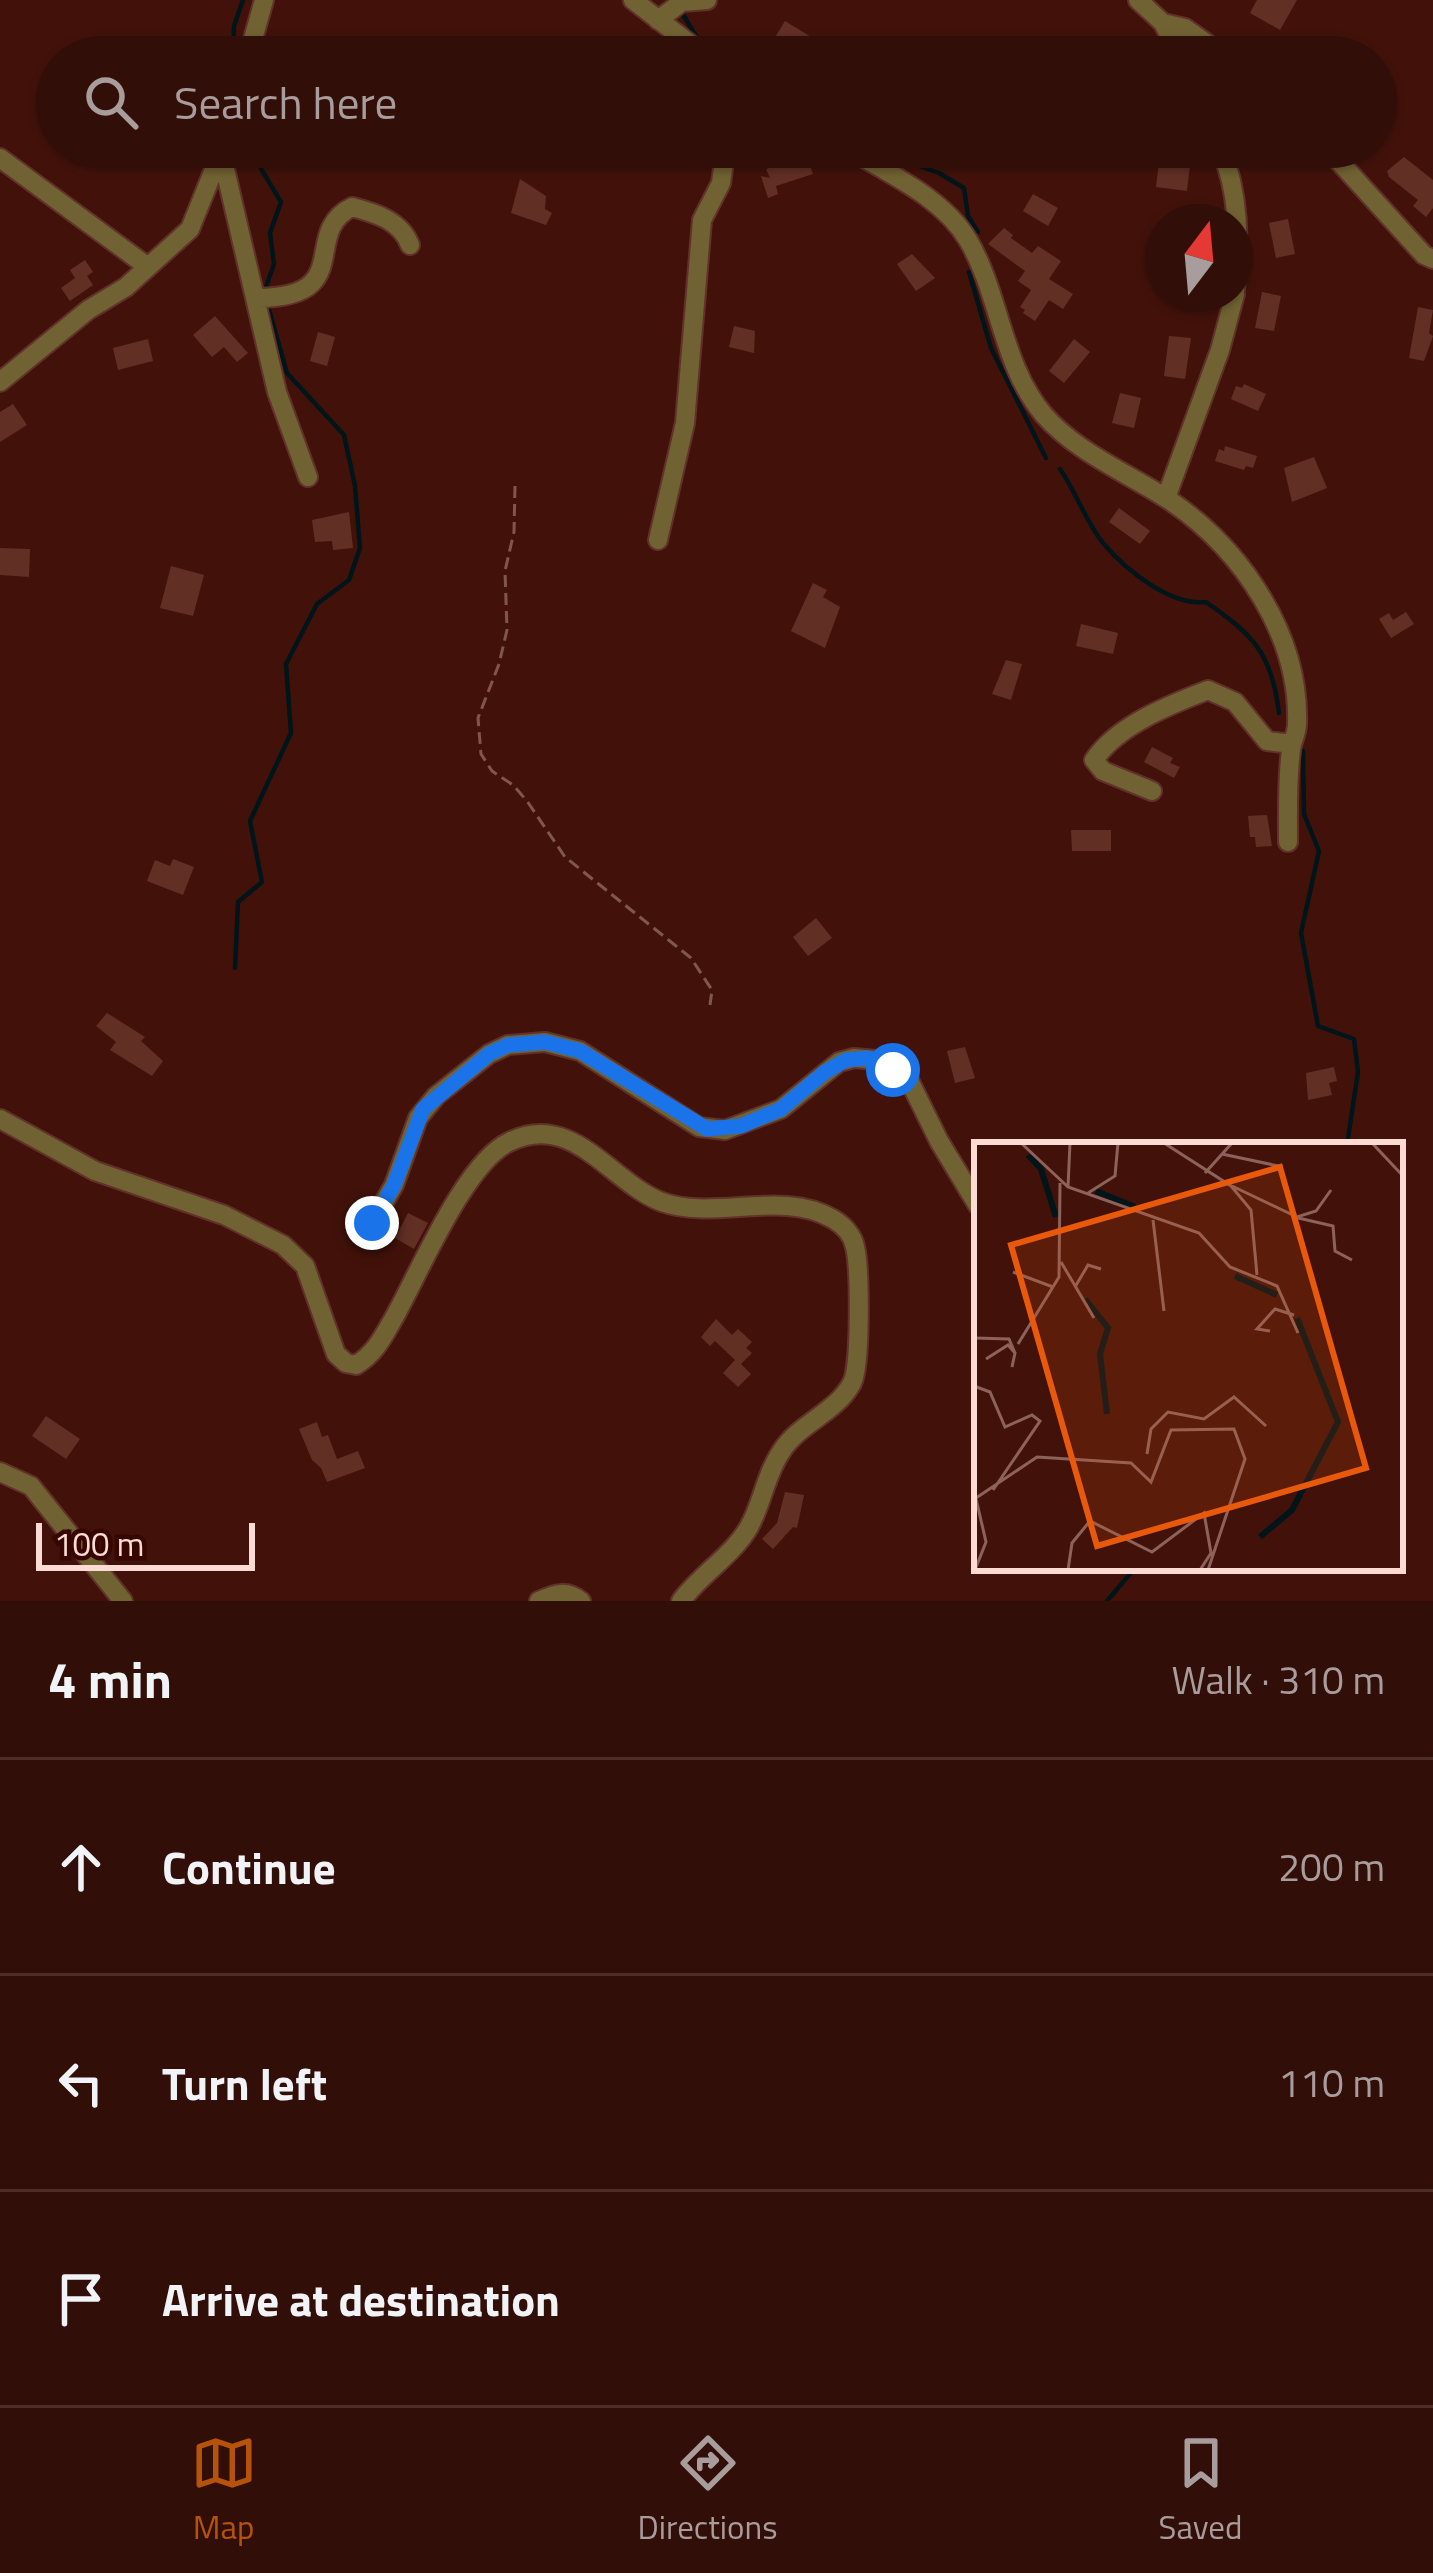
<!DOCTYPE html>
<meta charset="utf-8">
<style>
:root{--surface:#320e08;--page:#3d1c16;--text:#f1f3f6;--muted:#a89c9c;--line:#4d2e29;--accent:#b45309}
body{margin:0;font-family:"Titillium Web",sans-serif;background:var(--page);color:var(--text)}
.compass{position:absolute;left:1145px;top:204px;width:108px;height:108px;border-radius:50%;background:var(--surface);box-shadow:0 3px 9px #0004;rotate:16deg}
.scale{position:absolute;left:36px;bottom:30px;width:219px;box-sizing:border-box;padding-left:12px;border:6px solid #fcdbd4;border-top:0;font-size:33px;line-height:42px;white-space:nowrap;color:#fcdbd4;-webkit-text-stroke:9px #360702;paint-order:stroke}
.stop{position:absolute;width:36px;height:36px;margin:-27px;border:9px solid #1a73e8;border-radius:50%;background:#fff}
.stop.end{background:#1a73e8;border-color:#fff;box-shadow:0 3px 12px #0008}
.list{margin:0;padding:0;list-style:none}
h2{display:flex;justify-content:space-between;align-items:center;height:156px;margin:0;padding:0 48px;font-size:51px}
h2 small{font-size:39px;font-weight:400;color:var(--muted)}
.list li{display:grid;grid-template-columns:78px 1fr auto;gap:36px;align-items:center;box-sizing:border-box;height:216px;padding:0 48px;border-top:3px solid var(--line)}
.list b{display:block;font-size:45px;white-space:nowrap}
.list em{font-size:39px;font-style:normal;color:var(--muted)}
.icon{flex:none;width:66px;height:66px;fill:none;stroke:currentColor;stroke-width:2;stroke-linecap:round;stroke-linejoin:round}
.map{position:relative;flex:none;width:1433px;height:1601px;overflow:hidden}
.search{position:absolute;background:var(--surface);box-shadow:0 3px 9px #0004;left:36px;right:36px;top:36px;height:132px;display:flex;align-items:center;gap:30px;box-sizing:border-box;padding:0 42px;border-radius:66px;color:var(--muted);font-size:45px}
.sheet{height:804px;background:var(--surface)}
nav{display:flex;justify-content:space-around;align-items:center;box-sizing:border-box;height:168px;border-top:3px solid var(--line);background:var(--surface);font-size:33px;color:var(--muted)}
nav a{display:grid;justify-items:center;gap:6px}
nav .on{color:var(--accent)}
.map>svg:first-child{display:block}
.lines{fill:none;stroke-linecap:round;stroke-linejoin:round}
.stream{stroke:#00151a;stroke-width:4.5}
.building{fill:#622f25}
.minor-casing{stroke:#60322a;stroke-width:22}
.path{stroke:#81564e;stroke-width:3;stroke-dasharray:12 6;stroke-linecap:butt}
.minor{stroke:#716233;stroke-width:18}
.route{stroke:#1a73e8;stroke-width:15}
.inset-river{fill:none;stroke:#00151a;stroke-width:6}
.inset-road{fill:none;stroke:#8c625b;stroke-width:3}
.view{fill:#e8590c;fill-opacity:0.15;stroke:#e8590c;stroke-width:6}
.inset-edge{fill:none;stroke:#fcdbd4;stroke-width:6}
</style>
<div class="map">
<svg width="1433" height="1601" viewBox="0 0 1433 1601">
<rect width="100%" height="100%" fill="#42120a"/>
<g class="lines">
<!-- stream -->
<path class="stream" d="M682,13L696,36L724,57
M233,57L234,26L243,0
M248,147L281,202L270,233L274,264L265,290
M866,147L939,173L964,188L968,216L978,232
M969,272L991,348L1046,458
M1060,469C1076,492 1086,522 1103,543C1126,570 1170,606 1206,602C1253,635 1272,653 1279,713
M1303,751L1304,814L1319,851L1301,933L1318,1026L1354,1039L1358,1072L1347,1145
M235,968L238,902L262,882L250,821L291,733L286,664L317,604L349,580L360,548L355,486L344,435L287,373L268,306
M1107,1601L1135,1568"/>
</g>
<!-- building -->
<path class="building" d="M1257,0H1297L1280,30L1250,13Z
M785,21L826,46L820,57H804L774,39Z
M1404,157L1433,180V208L1426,217L1413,206L1418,200L1389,177L1387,171Z
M793,160L795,167L809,162L813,174L776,186L778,194L768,198L761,176L770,178L766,169Z
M1159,161L1190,165L1187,191L1156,187Z
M520,179L546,196L545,209L552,213L546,225L511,213Z
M1033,194L1058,208L1048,226L1023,211Z
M1288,219L1295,254L1276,258L1269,223Z
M1004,228L1013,235L1011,238L1032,253L1038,246L1061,261L1049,279L1073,294L1063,309L1049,300L1035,321L1023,313L1025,310L1020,307L1031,290L1018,281L1025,271L988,244Z
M912,254L935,278L916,291L897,264Z
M85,260L93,272L87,276L93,285L70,301L61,288L75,278L70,270Z
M1262,292L1281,296L1274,331L1255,328Z
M1418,307L1433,310L1429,333L1433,336L1424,361L1409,358Z
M215,316L248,353L237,362L224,347L212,357L193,335Z
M734,326L755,331L754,353L729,347Z
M318,332L335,337L327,366L310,361Z
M1169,336L1191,338L1185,379L1164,376Z
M148,339L153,361L118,370L113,348Z
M1074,339L1090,352L1064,383L1049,371Z
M1244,384L1266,394L1258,411L1231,399L1236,386L1242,388Z
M1120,393L1141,398L1134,428L1112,423Z
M13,404L27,425L0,442V412Z
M1225,446L1257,456L1253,468L1246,466L1244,470L1215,461L1219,449L1224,451Z
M1314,457L1327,488L1292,502L1284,468Z
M1119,508L1150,531L1140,544L1109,522Z
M349,512L353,548L333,550L332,541L315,542L312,520Z
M0,548L30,549L29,577L0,575Z
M171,566L204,575L193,616L160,608Z
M813,583L827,590L823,597L840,607L825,648L791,631Z
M1406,612L1414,624L1391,638L1379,619L1389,613L1393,620Z
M1081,624L1118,633L1113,654L1076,646Z
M1006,660L1022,664L1011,700L992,694Z
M1152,747L1173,758L1170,763L1180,767L1174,778L1144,762Z
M1267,815L1272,846L1256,847L1255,837H1250L1248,816Z
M1071,830H1111V851H1072Z
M173,859L194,867L183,895L147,881L155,860L170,866Z
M816,918L832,938L808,956L793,937Z
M107,1013L145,1037L141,1041L163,1061L152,1076L110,1050L116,1042L96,1026Z
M965,1047L975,1078L955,1083L947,1051Z
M1334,1067L1337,1081L1329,1083L1332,1095L1308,1100L1306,1073Z
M408,1213L428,1223L414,1249L395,1238Z
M716,1319L732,1335L738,1329L752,1342L746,1348L752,1353L741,1364L751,1374L738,1387L723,1373L735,1360L715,1341L710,1346L701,1337Z
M46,1416L80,1439L66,1459L32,1436Z
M317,1422L322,1437L328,1435L337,1459L358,1451L365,1468L327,1482L321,1468L312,1460L299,1429Z
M785,1492L804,1495L797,1528L793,1527L773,1549L762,1539L777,1523Z"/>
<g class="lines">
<!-- minor casing -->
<g class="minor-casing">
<path id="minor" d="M633,0L707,57
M1138,0L1163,23L1180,57
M658,20L682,2L707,0
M1163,23L1185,28L1226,57
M248,57L264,0
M845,147C885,172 943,197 968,240C1000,294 1002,366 1044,415C1077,453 1130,474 1172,502C1243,551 1300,636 1297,724C1297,733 1292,741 1291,750C1287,781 1288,811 1288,842
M1220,147C1240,194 1239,240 1235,290
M1326,147L1424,255L1433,259
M221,152L277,392L308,477
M0,158L148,267
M258,298C357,297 300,233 352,207C376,213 401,221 410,245
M0,382L88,310L126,287L190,229L221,152
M1166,498L1220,350L1235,294
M658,540L685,423L702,220L721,183L726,147
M1152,791L1103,771L1094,760C1118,725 1169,705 1208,690L1235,702L1267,741L1292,744
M0,1119L95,1171L224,1215L283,1245L305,1266L336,1354L346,1363L356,1365C376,1353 384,1335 395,1316C420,1271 465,1163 509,1142C573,1110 611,1183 662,1202C714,1221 782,1189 833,1219C843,1225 853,1235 855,1247C860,1267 861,1366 852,1383C836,1413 799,1423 781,1452C766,1474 762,1504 749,1527C733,1555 700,1575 681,1601
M372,1223L394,1185L418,1118L436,1096L489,1054L508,1045L545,1042L580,1051L699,1127L725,1130L781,1109L839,1062L854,1058L876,1060L909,1080L939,1141L977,1204
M0,1472L31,1486L123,1601
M539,1601C556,1593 566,1590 581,1601"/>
</g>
<!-- path -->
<path class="path" d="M515,486L514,532L505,571L507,630L499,664L478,718L481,754L492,771L513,785L527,801L565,857L691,958L712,990L710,1005"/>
<!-- minor -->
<use href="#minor" class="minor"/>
</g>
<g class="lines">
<!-- route -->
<path class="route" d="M372,1223L394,1185L423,1109L489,1054L508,1045L545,1042L580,1051L707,1129L741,1126L781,1109L825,1072L846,1060L868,1058L893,1070"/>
</g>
<!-- overview -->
<g transform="translate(974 1142)">
<rect width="429" height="429" fill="#42120a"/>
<path class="inset-river" d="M54,13L67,27L82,75M122,49L161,65M261,134L303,153M111,157L134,186L126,212L133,272M286,395L318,368L364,280L323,176"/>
<path class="inset-road" d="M47,1L94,45L225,91L256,125L303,144L324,191M190,1L257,44L277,68L283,133M398,1L429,34M248,12L309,25M231,31L258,1M258,44L323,75L342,69L357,48M94,45L96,1M114,51L141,34L144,1M320,75L359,84L361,109L378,118M179,78L190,169M87,120L120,176M39,130L79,145M101,145L114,123L127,127M296,189L283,187L301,167L320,173M0,196L35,197L41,211M44,202L85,135L86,41M12,217L34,203L41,211L38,225M0,244L16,250L31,285L58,273L66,279L19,348M173,312L177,287L194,270L230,277L260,255L292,284M0,348L12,400L1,428M2,356L63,315L157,321L177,340L197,288L260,287L271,317L234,428M94,428L98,401L116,379L178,410L230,371L237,411L226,428"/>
<path class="view" d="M306,25L392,326L123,404L37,103Z"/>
<rect width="429" height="429" class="inset-edge"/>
</g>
</svg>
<svg class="compass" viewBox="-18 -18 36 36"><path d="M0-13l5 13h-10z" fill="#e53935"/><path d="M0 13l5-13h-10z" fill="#a89c9c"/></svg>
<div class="scale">100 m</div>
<div class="stop" style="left:893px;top:1070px"></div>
<div class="stop end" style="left:372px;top:1223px"></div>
<div class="search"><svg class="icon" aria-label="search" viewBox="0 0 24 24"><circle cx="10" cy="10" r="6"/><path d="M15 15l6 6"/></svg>Search here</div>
</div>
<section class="sheet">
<h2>4 min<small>Walk · 310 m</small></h2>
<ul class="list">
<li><svg class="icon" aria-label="ahead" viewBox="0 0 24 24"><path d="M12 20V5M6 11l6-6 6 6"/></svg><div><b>Continue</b></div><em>200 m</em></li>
<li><svg class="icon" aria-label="left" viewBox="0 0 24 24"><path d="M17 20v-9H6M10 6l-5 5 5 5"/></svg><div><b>Turn left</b></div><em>110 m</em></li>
<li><svg class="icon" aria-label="arrive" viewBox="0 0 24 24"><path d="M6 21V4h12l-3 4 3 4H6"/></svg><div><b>Arrive at destination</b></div></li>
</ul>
</section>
<nav>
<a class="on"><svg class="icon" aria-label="map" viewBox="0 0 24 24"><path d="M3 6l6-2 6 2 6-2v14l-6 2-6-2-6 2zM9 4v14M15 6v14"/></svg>Map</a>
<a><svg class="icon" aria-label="directions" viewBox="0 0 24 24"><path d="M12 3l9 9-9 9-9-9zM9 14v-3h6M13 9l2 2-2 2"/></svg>Directions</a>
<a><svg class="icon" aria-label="saved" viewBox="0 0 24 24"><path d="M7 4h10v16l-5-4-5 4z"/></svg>Saved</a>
</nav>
